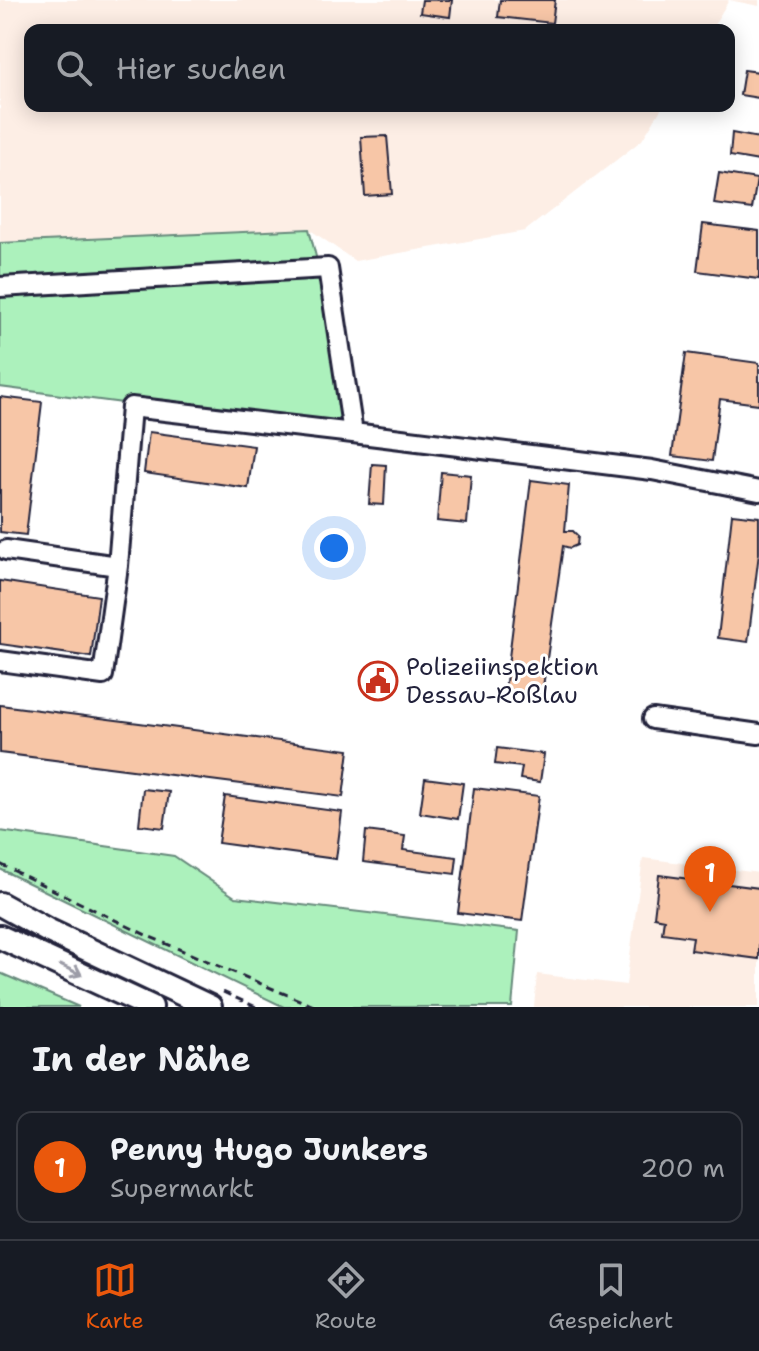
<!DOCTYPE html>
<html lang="de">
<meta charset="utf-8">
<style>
:root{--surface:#171b24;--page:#20242c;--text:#f1f3f6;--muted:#9ea1a6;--line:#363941;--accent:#ea580c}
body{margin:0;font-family:"Shantell Sans",sans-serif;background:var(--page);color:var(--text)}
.you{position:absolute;left:334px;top:548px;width:28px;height:28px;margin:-20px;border:6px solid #fff;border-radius:50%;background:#1a73e8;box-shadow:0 0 0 12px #1a73e833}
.badge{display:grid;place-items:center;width:52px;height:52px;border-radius:50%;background:var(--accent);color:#fff;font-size:26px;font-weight:700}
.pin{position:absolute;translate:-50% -66px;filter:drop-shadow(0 2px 4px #0008)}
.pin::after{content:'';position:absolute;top:42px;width:28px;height:24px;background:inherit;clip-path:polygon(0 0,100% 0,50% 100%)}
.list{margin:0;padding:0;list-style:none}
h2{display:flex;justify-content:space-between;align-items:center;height:104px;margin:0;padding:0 32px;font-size:34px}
h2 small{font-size:26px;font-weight:400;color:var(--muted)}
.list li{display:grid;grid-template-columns:52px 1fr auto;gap:24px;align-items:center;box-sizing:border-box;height:112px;margin:0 16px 16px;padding:0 16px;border:2px solid var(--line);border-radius:16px}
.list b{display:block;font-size:30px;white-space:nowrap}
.list p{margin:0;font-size:26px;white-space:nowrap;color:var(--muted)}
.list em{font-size:26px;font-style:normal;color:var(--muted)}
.icon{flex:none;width:44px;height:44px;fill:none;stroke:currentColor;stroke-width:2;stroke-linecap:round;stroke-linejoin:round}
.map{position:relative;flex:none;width:759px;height:1007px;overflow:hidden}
.search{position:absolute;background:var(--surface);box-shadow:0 4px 20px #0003;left:24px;right:24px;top:24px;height:88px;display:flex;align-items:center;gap:20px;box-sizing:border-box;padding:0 28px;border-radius:16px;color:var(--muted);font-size:30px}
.sheet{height:232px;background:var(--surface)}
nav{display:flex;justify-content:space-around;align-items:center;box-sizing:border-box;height:112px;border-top:2px solid var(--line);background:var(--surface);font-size:22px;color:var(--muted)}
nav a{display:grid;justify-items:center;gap:4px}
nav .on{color:var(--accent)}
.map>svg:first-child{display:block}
.built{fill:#fdeee5}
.green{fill:#acf1bc;stroke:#678a7c;stroke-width:2}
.building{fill:#f7c6a7;stroke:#22223b;stroke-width:2}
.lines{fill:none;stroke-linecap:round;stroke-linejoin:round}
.minor-casing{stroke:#22223b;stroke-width:24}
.major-casing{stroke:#22223b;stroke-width:28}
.path{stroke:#22223b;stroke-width:3;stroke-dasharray:8 6;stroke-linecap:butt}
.minor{stroke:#fff;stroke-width:18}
.major{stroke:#fff;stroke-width:22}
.oneway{stroke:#9c9ca7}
.labels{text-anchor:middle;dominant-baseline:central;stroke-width:6;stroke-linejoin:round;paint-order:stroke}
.poi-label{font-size:24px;fill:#22223b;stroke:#fff;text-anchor:start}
</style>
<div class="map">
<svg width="759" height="1007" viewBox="0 0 759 1007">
<rect width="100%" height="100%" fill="#fff"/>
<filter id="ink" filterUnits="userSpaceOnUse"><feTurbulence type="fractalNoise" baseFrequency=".0125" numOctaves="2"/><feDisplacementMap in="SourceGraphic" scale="16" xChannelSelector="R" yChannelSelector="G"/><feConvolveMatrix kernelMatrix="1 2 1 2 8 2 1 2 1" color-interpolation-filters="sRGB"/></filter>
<g filter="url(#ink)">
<!-- built -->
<path class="built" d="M0,0H759V6L729,0L711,30H30V106H663L642,140L525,231L355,261L309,229L0,243Z
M643,858L759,873V1007H534L537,974L626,985Z"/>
<!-- green -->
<path class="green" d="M309,229L342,360L353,433L0,387V243Z
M0,831L174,856L235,897L519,931L512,1007H284L0,869Z
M0,973L79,1007H0Z"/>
<!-- building -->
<path class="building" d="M422,0H452L450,17L420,13Z
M500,0H555L552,23L498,17Z
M744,70L759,72V98L740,95Z
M732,133L759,138V161L730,156Z
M387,136L392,194L365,196L361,137Z
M719,173L757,179L752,209L714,204Z
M703,224L759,231V279L697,271Z
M686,353L759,363V404L720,399L712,461L672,456Z
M0,397L42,402L26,535L0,532Z
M149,432L254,446L248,488L144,473Z
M372,464L386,465L384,505L369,504Z
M441,472L471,475L467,524L437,521Z
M531,480L569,485L565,531H573L578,536L577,545L570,548L563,546L542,694L505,690Z
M732,514L759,517V553L748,642L718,638Z
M0,581L99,596L91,657L0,644Z
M0,705L349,750L343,797L0,753Z
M497,748L544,754L540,782L520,779L522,767L495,764Z
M425,778L463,783L458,819L420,813Z
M474,788L539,796L522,921L458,913Z
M143,789L169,792L164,828L139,825Z
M225,796L342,812L336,859L218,843Z
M366,831L405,836L403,850L457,857L455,874L363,862Z
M659,875L759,888V959L691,950L693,937L662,933L664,919L654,917Z"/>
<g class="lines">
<!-- minor casing -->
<g class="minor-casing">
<path id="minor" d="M0,287L328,268L353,433L131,407L118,566L103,675L0,661
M353,433L652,470L759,491
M6,550L118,566
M653,719L759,734"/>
</g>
<!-- major casing -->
<g class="major-casing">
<path id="major" d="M0,904L47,930L210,1007
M0,937L151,1007"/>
</g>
<!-- path -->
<path class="path" d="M0,864L148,936L316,1007
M223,992L256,1007"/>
<!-- minor -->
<use href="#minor" class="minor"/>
<!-- major -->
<use href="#major" class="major"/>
</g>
<!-- one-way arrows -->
<defs><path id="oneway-shaft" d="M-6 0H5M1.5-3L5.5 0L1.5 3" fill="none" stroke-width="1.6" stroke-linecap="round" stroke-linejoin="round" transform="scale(2)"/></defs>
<use class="oneway" href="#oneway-shaft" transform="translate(71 970) rotate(25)"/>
</g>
<!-- icons -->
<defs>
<g id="civic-ring" transform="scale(2)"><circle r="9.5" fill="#fff" stroke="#c8321e" stroke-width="1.5"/><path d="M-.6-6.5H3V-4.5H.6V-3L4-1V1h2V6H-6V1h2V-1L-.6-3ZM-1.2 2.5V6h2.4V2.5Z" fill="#c8321e"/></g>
</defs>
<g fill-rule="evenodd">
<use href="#civic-ring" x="378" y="681"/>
</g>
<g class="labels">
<!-- poi labels -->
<g class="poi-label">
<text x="406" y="667">Polizeiinspektion<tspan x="406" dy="28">Dessau-Roßlau</tspan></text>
</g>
</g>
</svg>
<div class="you"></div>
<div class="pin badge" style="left:710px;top:912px">1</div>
<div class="search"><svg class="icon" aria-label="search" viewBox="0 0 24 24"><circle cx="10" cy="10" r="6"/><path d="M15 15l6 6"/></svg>Hier suchen</div>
</div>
<section class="sheet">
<h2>In der Nähe<small></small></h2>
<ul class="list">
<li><span class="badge">1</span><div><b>Penny Hugo Junkers</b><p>Supermarkt</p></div><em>200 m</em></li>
</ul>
</section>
<nav>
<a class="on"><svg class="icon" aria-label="map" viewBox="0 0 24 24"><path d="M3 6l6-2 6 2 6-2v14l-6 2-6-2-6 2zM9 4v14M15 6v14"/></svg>Karte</a>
<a><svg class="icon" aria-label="directions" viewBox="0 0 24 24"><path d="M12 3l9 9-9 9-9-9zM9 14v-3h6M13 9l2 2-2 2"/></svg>Route</a>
<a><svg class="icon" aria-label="saved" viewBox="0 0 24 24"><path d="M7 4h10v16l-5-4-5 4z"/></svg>Gespeichert</a>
</nav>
